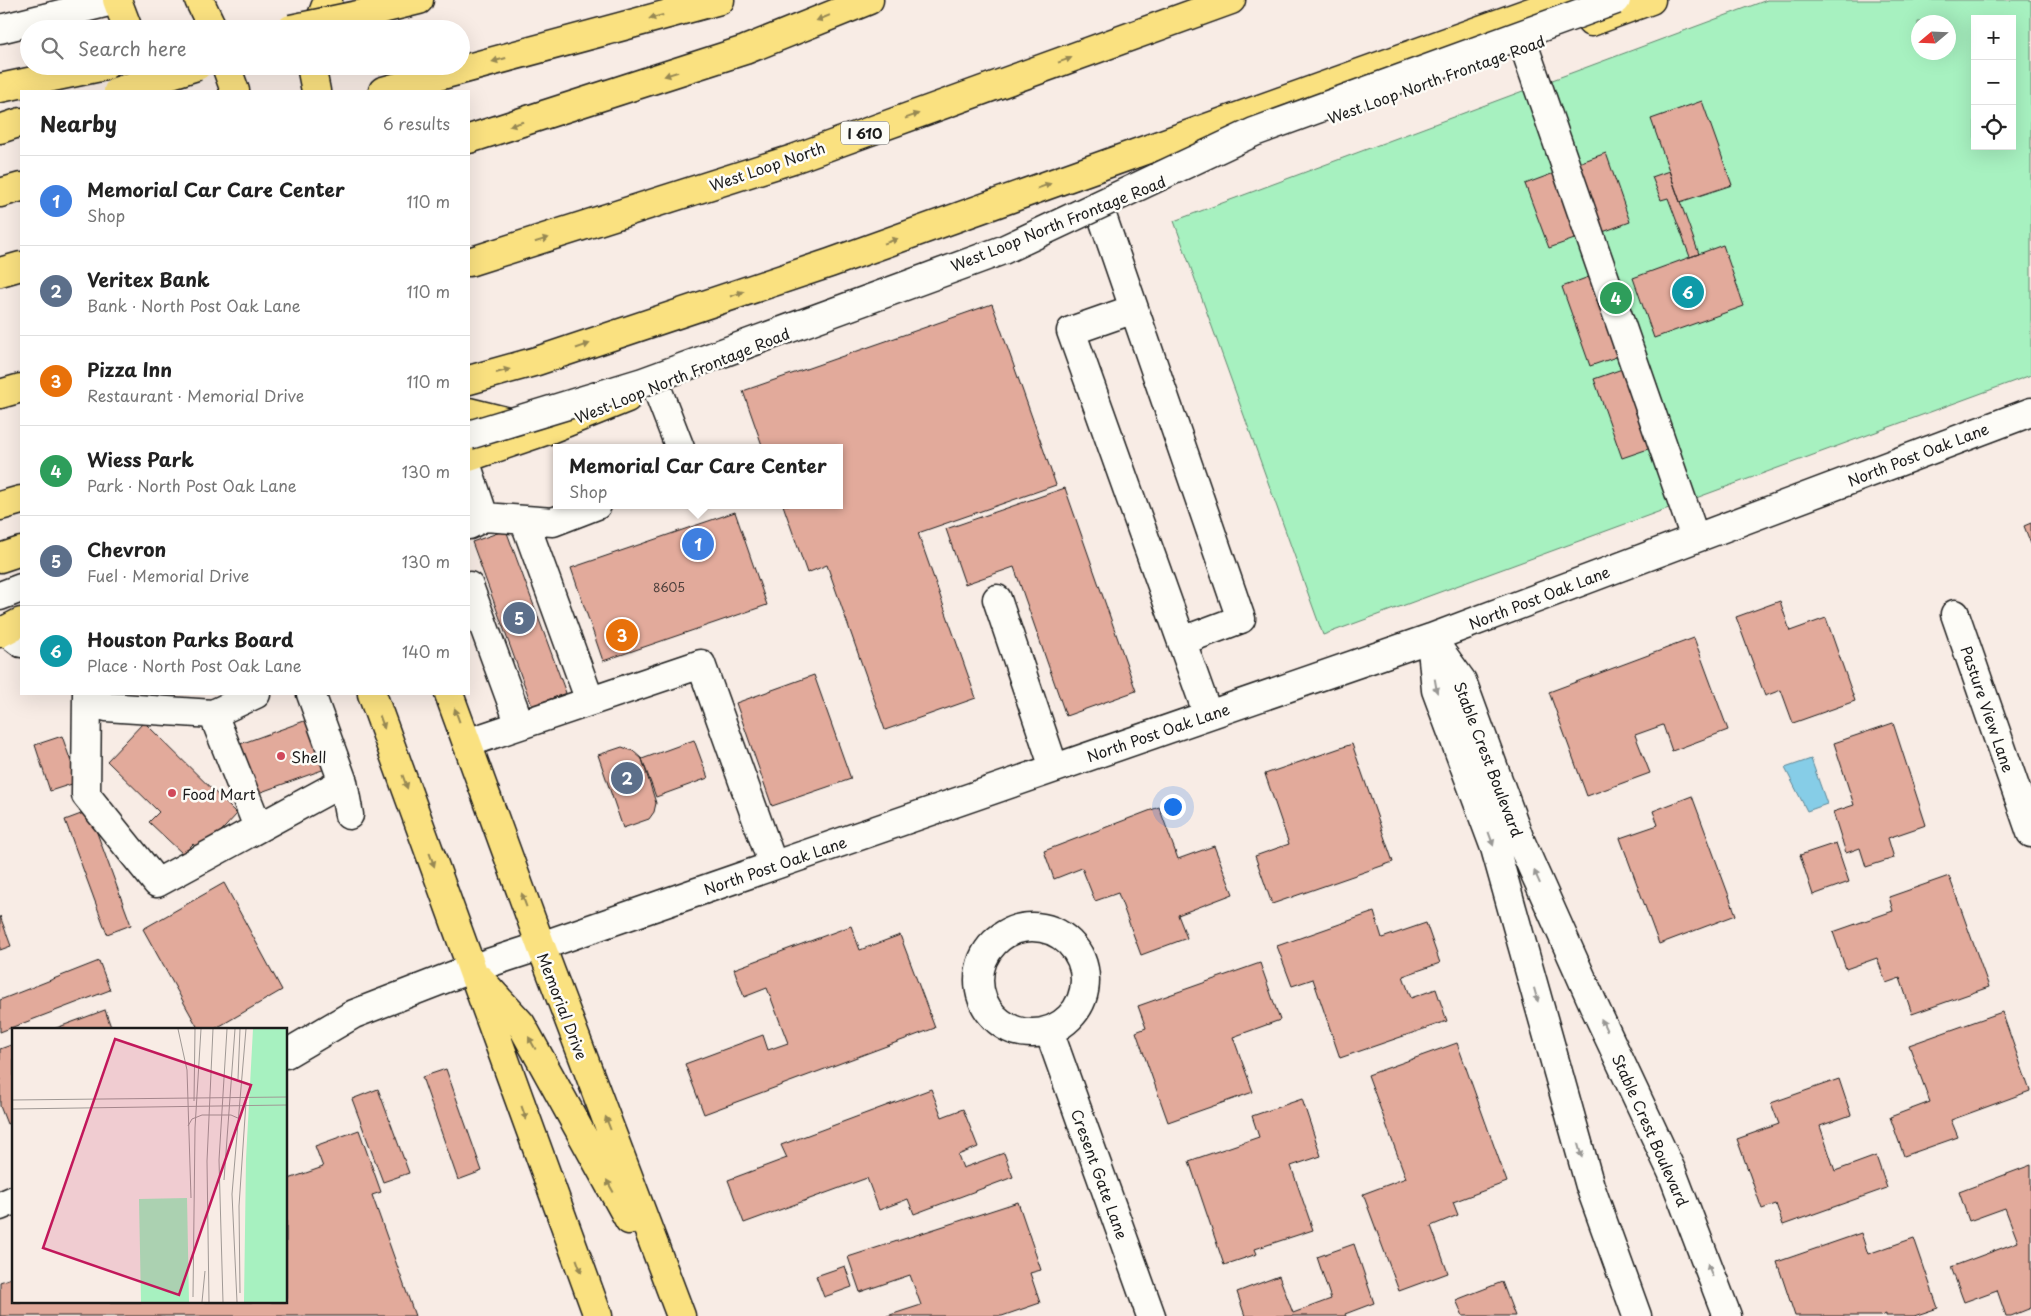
<!DOCTYPE html>
<meta charset="utf-8">
<style>
:root{--surface:#fff;--page:#f6f6f6;--text:#222;--muted:#767676;--line:#e0e0e0;--accent:#0f766e}
body{margin:0;font-family:"Playpen Sans",sans-serif;background:var(--page);color:var(--text)}
.controls{position:absolute;right:15px;top:15px;display:grid;overflow:hidden;border-radius:0px;box-shadow:0 5px 20px #0002}
.controls button{width:45px;height:45px;display:grid;place-items:center;padding:0;border:0;border-bottom:1px solid var(--line);background:var(--surface);color:var(--text);font:25px sans-serif}
.compass{position:absolute;left:1911px;top:15px;width:45px;height:45px;border-radius:50%;background:var(--surface);box-shadow:0 5px 20px #0002;rotate:251deg}
.you{position:absolute;left:1172px;top:806px;width:18px;height:18px;margin:-12px;border:4px solid #fff;border-radius:50%;background:#1a73e8;box-shadow:0 0 0 8px #1a73e833}
.badge{display:grid;place-items:center;width:32px;height:32px;border-radius:50%;background:var(--accent);color:#fff;font-size:16px;font-weight:700}
.pin{position:absolute;translate:-50% -50%;border:2px solid #fff;box-shadow:0 1px 5px #0006}
.popup{position:absolute;left:553px;top:444px;width:290px;height:65px;box-sizing:border-box;display:grid;place-content:center;border-radius:0px;background:var(--surface);filter:drop-shadow(0 1px 4px #0005);font-size:16px;white-space:nowrap;color:var(--muted)}
.popup b{font-size:19px;color:var(--text)}
.popup::after{content:'';position:absolute;left:50%;top:100%;margin-left:-10px;border:10px solid transparent;border-top-color:var(--surface)}
.list{margin:0;padding:0;list-style:none}
h2{display:flex;justify-content:space-between;align-items:center;height:65px;margin:0;padding:0 20px;font-size:21px}
h2 small{font-size:16px;font-weight:400;color:var(--muted)}
.list li{display:grid;grid-template-columns:32px 1fr auto;gap:15px;align-items:center;box-sizing:border-box;height:90px;padding:0 20px;border-top:1px solid var(--line)}
.list b{display:block;font-size:19px;white-space:nowrap}
.list p{margin:0;font-size:16px;white-space:nowrap;color:var(--muted)}
.list em{font-size:16px;font-style:normal;color:var(--muted)}
.icon{flex:none;width:28px;height:28px;fill:none;stroke:currentColor;stroke-width:2;stroke-linecap:round;stroke-linejoin:round}
.map{position:relative;flex:none;width:2031px;height:1316px;overflow:hidden}
.search{position:absolute;background:var(--surface);box-shadow:0 5px 20px #0002;left:20px;top:20px;width:450px;height:55px;display:flex;align-items:center;gap:12px;box-sizing:border-box;padding:0 18px;border-radius:28px;color:var(--muted);font-size:19px}
.panel{position:absolute;background:var(--surface);box-shadow:0 5px 20px #0002;left:20px;top:90px;width:450px;height:605px;border-radius:0px}
.map>svg:first-child{display:block}
.green{fill:#a7f1c0;stroke:#62866e;fill-rule:evenodd}
.water{fill:#86cde7;stroke:#5c8696}
.building{fill:#e2aa9b;stroke:#1c1c1c}
.lines{fill:none;stroke-linecap:round;stroke-linejoin:round}
.minor-casing{stroke:#1c1c1c;stroke-width:31}
.major-casing{stroke:#1c1c1c;stroke-width:31}
.highway-casing{stroke:#1c1c1c;stroke-width:31}
.minor{stroke:#fdfcf7;stroke-width:28}
.major{stroke:#fae180;stroke-width:28}
.highway{stroke:#fae180;stroke-width:28}
.minor-bridge-casing{stroke:#1c1c1c;stroke-width:31;stroke-linecap:butt}
.highway-bridge-casing{stroke:#1c1c1c;stroke-width:31;stroke-linecap:butt}
.minor-bridge{stroke:#fdfcf7;stroke-width:28}
.highway-bridge{stroke:#fae180;stroke-width:28}
.oneway{fill:#968853}
.oneway2{fill:#989794}
.poi-dot{fill:#d1495b;stroke:#fdfcf7;stroke-width:2}
.labels{text-anchor:middle;dominant-baseline:central;stroke-width:5;stroke-linejoin:round;paint-order:stroke}
.number-label{font-size:12px;fill:#4e403c}
.shield{fill:#fdfcf7;stroke:#605f5e;stroke-width:1}
.shield-label{font-size:14px;font-weight:bold;fill:#1c1c1c}
.street-label{font-size:15px;fill:#1c1c1c;stroke:#fdfcf7}
.poi-label{font-size:15px;fill:#1c1c1c;stroke:#fdfcf7;text-anchor:start}
.inset-road{fill:none;stroke:#a09995;stroke-width:1}
.view{fill:#c2185b;fill-opacity:0.15;stroke:#c2185b;stroke-width:2.5}
.inset-edge{fill:none;stroke:#1c1c1c;stroke-width:2.5}
</style>
<div class="map">
<svg width="2031" height="1316" viewBox="0 0 2031 1316">
<rect width="100%" height="100%" fill="#f8ece5"/>
<filter id="ink" filterUnits="userSpaceOnUse"><feTurbulence type="fractalNoise" baseFrequency=".02" numOctaves="2"/><feDisplacementMap in="SourceGraphic" scale="10" xChannelSelector="R" yChannelSelector="G"/><feConvolveMatrix kernelMatrix="1 2 1 2 8 2 1 2 1" color-interpolation-filters="sRGB"/></filter>
<g filter="url(#ink)">
<!-- green -->
<path class="green" d="M1767,0H2031V375L1323,635L1174,221ZM1975,19H2012V146H1975ZM1918,22H1948V52H1918Z"/>
<!-- water -->
<path class="water" d="M1811,759L1827,804L1807,811L1785,768Z"/>
<!-- building -->
<path class="building" d="M1702,101L1732,185L1680,202L1651,119Z
M1606,153L1630,222L1600,233L1576,164Z
M1669,171L1699,254L1690,257L1668,198L1661,200L1652,177Z
M1557,172L1580,237L1549,248L1525,184Z
M1723,245L1744,306L1654,338L1633,278Z
M1594,275L1622,355L1590,366L1562,287Z
M992,304L1056,485L918,533L976,698L885,730L827,565L807,573L783,505H839V448H763L743,391Z
M1625,368L1654,447L1622,458L1594,379Z
M1065,488L1136,691L1066,716L1014,567L965,584L946,529Z
M735,512L767,605L603,661L571,568Z
M2031,523V544L2024,526Z
M506,530L566,693L532,706L472,542Z
M1780,601L1790,631L1826,618L1855,701L1793,723L1781,690L1765,696L1736,617Z
M1694,638L1728,730L1672,751L1663,725L1635,735L1650,773L1587,796L1549,692Z
M814,675L851,779L772,806L736,703Z
M307,720L325,769L250,796L232,747Z
M144,722L237,814L202,852L193,844L183,854L149,822L159,812L107,761Z
M1893,723L1926,825L1888,838L1894,858L1866,867L1860,848L1846,853L1833,812L1854,805L1834,743Z
M62,736L78,782L50,791L35,745Z
M694,740L708,778L656,797L642,759Z
M1352,744L1393,862L1272,904L1255,856L1289,844L1265,774Z
M622,747L633,751L642,759L656,803L654,812L649,819L623,828L598,755Z
M1692,796L1736,915L1659,944L1620,838L1658,825L1653,811Z
M1159,807L1178,859L1214,846L1233,894L1178,915L1187,938L1141,955L1118,893L1095,901L1082,868L1054,879L1044,851Z
M89,811L131,925L107,934L65,820Z
M1836,843L1849,882L1813,895L1800,855Z
M1949,876L1989,987L1912,1014L1900,978L1886,983L1877,958L1846,969L1833,932L1893,911L1889,897Z
M224,883L282,990L213,1030H199L143,929Z
M1374,912L1382,938L1426,923L1440,963L1403,976L1411,998L1436,989L1447,1021L1340,1058L1313,979L1292,986L1277,946Z
M0,916L11,946L0,950Z
M851,926L860,950L900,935L935,1028L704,1114L685,1064L763,1035L768,1050L788,1043L767,988L744,997L734,969Z
M99,961L110,990L0,1032V1000Z
M1260,963L1280,1020L1233,1037L1253,1092L1168,1122L1136,1032L1146,1028L1138,1006Z
M105,1010L112,1030H51Z
M2002,1012L2030,1091L1951,1120L1958,1137L1904,1156L1890,1117L1930,1102L1909,1045Z
M1457,1043L1507,1182L1453,1202L1458,1215L1431,1226L1448,1273L1399,1291L1363,1194L1406,1178L1368,1075Z
M14,1044V1121L7,1124L0,1106V1049Z
M446,1069L482,1171L458,1180L422,1077Z
M1839,1079L1851,1115L1820,1126L1835,1171L1876,1156L1887,1188L1783,1225L1776,1204L1762,1209L1737,1139L1779,1124L1771,1103Z
M378,1089L409,1173L383,1182L352,1099Z
M931,1089L942,1117L963,1109L978,1147L958,1155L963,1168L1004,1153L1013,1177L914,1214L908,1199L879,1210L867,1178L744,1223L728,1180L787,1158L781,1145Z
M1302,1099L1321,1156L1291,1166L1313,1230L1255,1249L1257,1254L1224,1265L1189,1161L1259,1137L1252,1116Z
M359,1130L381,1192L372,1195L415,1316H0V1282L14,1277V1302H286V1180L323,1167L315,1146Z
M2031,1165V1308L2011,1316H2006L1997,1290L1964,1302L1951,1267L2018,1242L2005,1208L1969,1221L1959,1192Z
M1018,1202L1041,1270L1030,1273L1040,1303L1002,1316H887L921,1305L910,1275L860,1292L848,1257Z
M1861,1233L1868,1254L1914,1238L1938,1308L1914,1316H1886V1314L1881,1316H1795L1777,1262Z
M1354,1244L1374,1303L1345,1314L1346,1316H1245L1237,1292L1279,1276L1293,1313L1331,1299L1317,1257Z
M845,1266L852,1287L824,1297L816,1276Z
M1502,1282L1515,1316H1463L1456,1300Z"/>
<g class="lines">
<!-- minor casing -->
<g class="minor-casing">
<path id="minor" d="M0,29L117,0
M1524,46L1695,538
M1099,207L1241,619L1182,641
M1134,309L1071,331L1208,715
M656,386L680,448
M469,472L484,517
M524,520L590,701
M469,525L484,517L553,522L597,505
M469,586L520,725
M0,596L21,588
M997,599L1054,768
M1955,614L2031,833
M4,630L21,643
M1431,638L1462,681L1520,840L1595,1008L1672,1172L1727,1316
M1431,639L1436,690L1495,848L1590,1186L1637,1316
M87,694L86,795L157,883L343,782
M89,694L106,707L213,714L256,694
M311,694L343,782L349,815
M213,714L258,827
M467,743L701,664L773,865
M979 980a53 53 0 1 1 106 0a53 53 0 1 1-106 0Z
M1049,1031L1151,1316
M286,1054L354,1014L470,969L541,946L1431,638L2031,412
M0,1206L14,1200"/>
</g>
<!-- major casing -->
<g class="major-casing">
<path id="major" d="M117,0L128,29
M199,0L213,29
M1591,22L1651,0
M317,29L328,0
M226,66L235,91
M311,66L316,91
M469,412L521,425
M469,457L545,431L627,398
M0,558L21,551
M0,633L21,622
M372,694L598,1316
M449,694L541,946L681,1316
M480,979L521,1024L629,1220"/>
</g>
<!-- highway casing -->
<g class="highway-casing">
<path id="highway" d="M358,15L419,0
M0,88L105,66
M383,91L720,0
M0,129L21,122
M469,139L745,50L869,0
M0,193L21,187
M469,262L793,159L1231,0
M0,272L21,266
M469,380L537,361L830,263L1564,0
M0,394L21,388
M0,506L21,500"/>
</g>
<!-- minor -->
<use href="#minor" class="minor"/>
<!-- major -->
<use href="#major" class="major"/>
<!-- highway -->
<use href="#highway" class="highway"/>
<!-- minor-bridge casing -->
<g class="minor-bridge-casing">
<path id="minor-bridge" d="M469,435L643,382L1003,250L1254,132L1616,0"/>
</g>
<!-- highway-bridge casing -->
<g class="highway-bridge-casing">
<path id="highway-bridge" d="M291,29L358,15
M118,91L197,66"/>
</g>
<!-- minor-bridge -->
<use href="#minor-bridge" class="minor-bridge"/>
<!-- highway-bridge -->
<use href="#highway-bridge" class="highway-bridge"/>
</g>
<!-- one-way arrows -->
<defs><path id="oneway-solid" d="M-6-.8H1V-3.2L6.5 0L1 3.2V.8H-6Z" transform="scale(1.25)"/></defs>
<g class="oneway">
<use href="#oneway-solid" transform="translate(656 17) rotate(165)"/>
<use href="#oneway-solid" transform="translate(823 18) rotate(158)"/>
<use href="#oneway-solid" transform="translate(499 60) rotate(165)"/>
<use href="#oneway-solid" transform="translate(1065 60) rotate(-20)"/>
<use href="#oneway-solid" transform="translate(671 74) rotate(162)"/>
<use href="#oneway-solid" transform="translate(912 116) rotate(-20)"/>
<use href="#oneway-solid" transform="translate(516 124) rotate(162)"/>
<use href="#oneway-solid" transform="translate(1044 186) rotate(-20)"/>
<use href="#oneway-solid" transform="translate(542 240) rotate(-18)"/>
<use href="#oneway-solid" transform="translate(891 241) rotate(-20)"/>
<use href="#oneway-solid" transform="translate(737 294) rotate(-19)"/>
<use href="#oneway-solid" transform="translate(583 346) rotate(-19)"/>
<use href="#oneway-solid" transform="translate(503 371) rotate(-15)"/>
<use href="#oneway-solid" transform="translate(457 715) rotate(-110)"/>
<use href="#oneway-solid" transform="translate(382 722) rotate(70)"/>
<use href="#oneway-solid" transform="translate(405 782) rotate(70)"/>
<use href="#oneway-solid" transform="translate(432 860) rotate(70)"/>
<use href="#oneway-solid" transform="translate(524 900) rotate(-110)"/>
<use href="#oneway-solid" transform="translate(532 1043) rotate(-119)"/>
<use href="#oneway-solid" transform="translate(524 1113) rotate(70)"/>
<use href="#oneway-solid" transform="translate(608 1123) rotate(-111)"/>
<use href="#oneway-solid" transform="translate(610 1186) rotate(-119)"/>
<use href="#oneway-solid" transform="translate(579 1266) rotate(70)"/>
</g>
<g class="oneway2">
<use href="#oneway-solid" transform="translate(1436 686) rotate(80)"/>
<use href="#oneway-solid" transform="translate(1491 839) rotate(70)"/>
<use href="#oneway-solid" transform="translate(1537 877) rotate(-114)"/>
<use href="#oneway-solid" transform="translate(1536 995) rotate(74)"/>
<use href="#oneway-solid" transform="translate(1604 1025) rotate(-115)"/>
<use href="#oneway-solid" transform="translate(1580 1151) rotate(74)"/>
<use href="#oneway-solid" transform="translate(1710 1270) rotate(-111)"/>
</g>
</g>
<!-- markers -->
<g class="poi-dot">
<circle cx="281" cy="756" r="5"/>
<circle cx="172" cy="793" r="5"/>
</g>
<g class="labels">
<!-- number labels -->
<g class="number-label">
<text x="669" y="587">8605</text>
</g>
<!-- shield labels -->
<rect class="shield" x="841" y="121.5" width="48" height="23" rx="4"/>
<g class="shield-label">
<text x="865" y="133">I 610</text>
</g>
<!-- street labels -->
<g class="street-label">
<text transform="translate(1436 79) rotate(-20)">West Loop North Frontage Road</text>
<text transform="translate(767 166) rotate(-19)">West Loop North</text>
<text transform="translate(1058 223) rotate(-22)">West Loop North Frontage Road</text>
<text transform="translate(682 375) rotate(-22)">West Loop North Frontage Road</text>
<text transform="translate(1918 454) rotate(-21)">North Post Oak Lane</text>
<text transform="translate(1539 597) rotate(-21)">North Post Oak Lane</text>
<text transform="translate(1988 709) rotate(71)">Pasture View Lane</text>
<text transform="translate(1158 732) rotate(-19)">North Post Oak Lane</text>
<text transform="translate(1489 759) rotate(69)">Stable Crest Boulevard</text>
<text transform="translate(775 865) rotate(-19)">North Post Oak Lane</text>
<text transform="translate(563 1006) rotate(69)">Memorial Drive</text>
<text transform="translate(1651 1130) rotate(66)">Stable Crest Boulevard</text>
<text transform="translate(1100 1174) rotate(70)">Cresent Gate Lane</text>
</g>
<!-- poi labels -->
<g class="poi-label">
<text x="291" y="756">Shell</text>
<text x="182" y="793">Food Mart</text>
</g>
</g>
<!-- overview -->
<g transform="translate(12 1028)">
<rect width="275" height="275" fill="#f8ece5"/>
<path d="M241,1H275V274H232L234,131ZM175,170L177,274H129L127,171Z" fill="#a7f1c0"/>
<path class="inset-road" d="M166,1L175,42L179,170M226,51L228,1M0,72L275,69M182,73L183,1M0,81L275,77M176,98L180,91L190,87H219L228,91M212,152L223,1M228,265L227,178L234,74M181,269L183,100L189,1M190,274L193,243M197,274L195,133L201,1M211,274L207,132L215,1M225,274L220,166L234,1"/>
<path class="view" d="M103,11L239,57L167,267L31,220Z"/>
<rect width="275" height="275" class="inset-edge"/>
</g>
</svg>
<div class="controls">
<button>+</button>
<button>−</button>
<button><svg class="icon" aria-label="locate" viewBox="0 0 24 24"><circle cx="12" cy="12" r="6"/><path d="M12 2v4M12 18v4M2 12h4M18 12h4"/></svg></button>
</div>
<svg class="compass" viewBox="-18 -18 36 36"><path d="M0-13l5 13h-10z" fill="#e53935"/><path d="M0 13l5-13h-10z" fill="#767676"/></svg>
<div class="you"></div>
<div class="pin badge" style="left:698px;top:544px;background:#3f7fe0">1</div>
<div class="popup"><b>Memorial Car Care Center</b>Shop</div>
<div class="pin badge" style="left:627px;top:778px;background:#5c6f8a">2</div>
<div class="pin badge" style="left:622px;top:635px;background:#e8710a">3</div>
<div class="pin badge" style="left:1616px;top:298px;background:#2e9e5b">4</div>
<div class="pin badge" style="left:519px;top:618px;background:#5c6f8a">5</div>
<div class="pin badge" style="left:1688px;top:292px;background:#0f9aa8">6</div>
<div class="search"><svg class="icon" aria-label="search" viewBox="0 0 24 24"><circle cx="10" cy="10" r="6"/><path d="M15 15l6 6"/></svg>Search here</div>
<section class="panel">
<h2>Nearby<small>6 results</small></h2>
<ul class="list">
<li><span class="badge" style="background:#3f7fe0">1</span><div><b>Memorial Car Care Center</b><p>Shop</p></div><em>110 m</em></li>
<li><span class="badge" style="background:#5c6f8a">2</span><div><b>Veritex Bank</b><p>Bank · North Post Oak Lane</p></div><em>110 m</em></li>
<li><span class="badge" style="background:#e8710a">3</span><div><b>Pizza Inn</b><p>Restaurant · Memorial Drive</p></div><em>110 m</em></li>
<li><span class="badge" style="background:#2e9e5b">4</span><div><b>Wiess Park</b><p>Park · North Post Oak Lane</p></div><em>130 m</em></li>
<li><span class="badge" style="background:#5c6f8a">5</span><div><b>Chevron</b><p>Fuel · Memorial Drive</p></div><em>130 m</em></li>
<li><span class="badge" style="background:#0f9aa8">6</span><div><b>Houston Parks Board</b><p>Place · North Post Oak Lane</p></div><em>140 m</em></li>
</ul>
</section>
</div>
